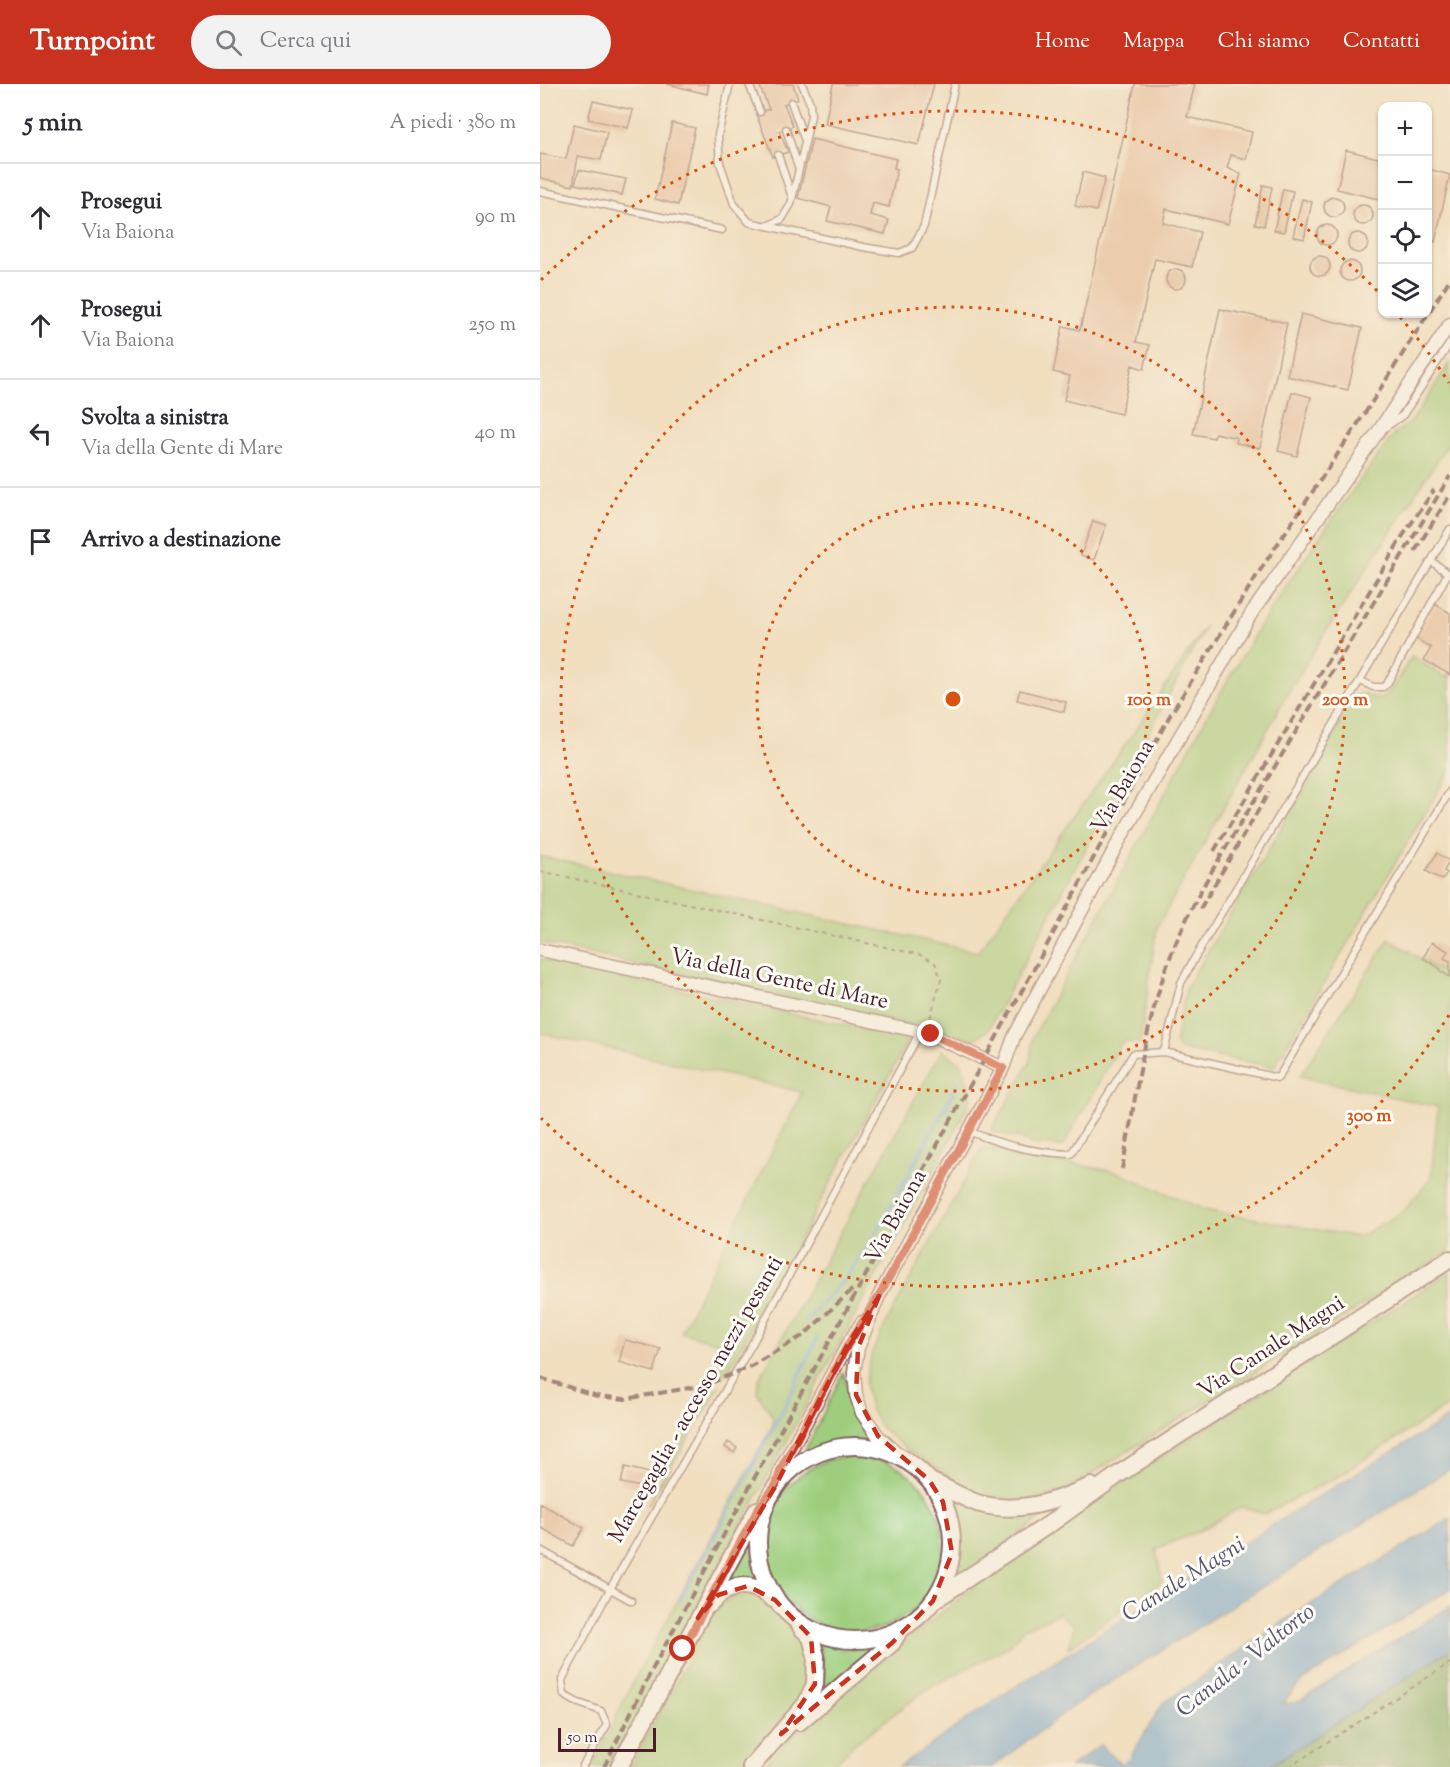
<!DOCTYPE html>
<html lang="it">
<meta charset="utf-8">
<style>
:root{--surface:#fff;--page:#f2f2f3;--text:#2b2b33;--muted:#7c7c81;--line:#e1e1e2;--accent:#c8321e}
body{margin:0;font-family:"Sorts Mill Goudy",serif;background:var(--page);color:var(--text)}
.controls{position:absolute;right:18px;top:18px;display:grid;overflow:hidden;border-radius:12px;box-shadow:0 2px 4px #0004}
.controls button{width:54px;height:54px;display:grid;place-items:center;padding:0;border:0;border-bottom:2px solid var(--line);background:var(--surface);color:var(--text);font:30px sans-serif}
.scale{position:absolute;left:18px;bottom:15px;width:98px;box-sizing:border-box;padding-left:6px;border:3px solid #4a1f2b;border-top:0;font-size:16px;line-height:21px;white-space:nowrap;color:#4a1f2b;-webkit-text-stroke:4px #fdfcf7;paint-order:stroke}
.stop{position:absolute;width:18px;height:18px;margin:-14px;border:4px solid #c8321e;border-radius:50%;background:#fff}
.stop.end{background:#c8321e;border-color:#fff;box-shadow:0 2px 6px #0008}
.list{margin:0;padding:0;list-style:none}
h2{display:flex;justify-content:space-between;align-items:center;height:78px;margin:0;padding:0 24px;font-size:26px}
h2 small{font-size:20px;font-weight:400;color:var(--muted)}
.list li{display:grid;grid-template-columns:39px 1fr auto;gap:18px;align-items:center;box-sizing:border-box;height:108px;padding:0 24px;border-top:2px solid var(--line)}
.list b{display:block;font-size:22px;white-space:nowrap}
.list p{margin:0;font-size:20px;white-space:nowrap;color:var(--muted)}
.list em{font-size:20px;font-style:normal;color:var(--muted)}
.icon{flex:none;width:33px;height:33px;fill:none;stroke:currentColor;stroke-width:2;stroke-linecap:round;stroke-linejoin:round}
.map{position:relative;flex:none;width:910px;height:1683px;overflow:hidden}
header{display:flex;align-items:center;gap:36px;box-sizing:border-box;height:84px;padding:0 30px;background:var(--accent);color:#fff}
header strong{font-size:28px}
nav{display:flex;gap:33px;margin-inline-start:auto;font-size:21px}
.search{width:420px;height:54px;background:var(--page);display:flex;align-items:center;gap:15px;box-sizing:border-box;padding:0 21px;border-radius:33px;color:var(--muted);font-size:22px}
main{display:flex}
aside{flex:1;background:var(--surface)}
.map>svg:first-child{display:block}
.green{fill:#9ece7d;stroke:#747654;stroke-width:1.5}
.forest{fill:#7eb16c;stroke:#64684c;stroke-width:1.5}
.water{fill:#6aa5da;stroke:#5a6282;stroke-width:1.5}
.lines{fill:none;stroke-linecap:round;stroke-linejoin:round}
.stream{stroke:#6aa5da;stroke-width:4}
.canal{stroke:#6aa5da;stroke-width:14}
.building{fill:#e4b89a}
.service-casing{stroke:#84625f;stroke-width:9}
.minor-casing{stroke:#84625f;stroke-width:15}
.secondary-casing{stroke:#84625f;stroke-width:20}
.path{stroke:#84625f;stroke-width:2;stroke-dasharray:4.5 4.5;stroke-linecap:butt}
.service{stroke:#fff;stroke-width:6}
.minor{stroke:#fff;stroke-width:12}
.secondary{stroke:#fff;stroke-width:16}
.rail{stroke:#4a1f2b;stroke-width:4;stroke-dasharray:9 4.5;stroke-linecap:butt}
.route{stroke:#c8321e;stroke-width:8}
.marked{fill:none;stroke:#c8321e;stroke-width:4.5;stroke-dasharray:12 8;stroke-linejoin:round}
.ring{fill:none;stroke:#d8530f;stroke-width:3;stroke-dasharray:3 6}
.labels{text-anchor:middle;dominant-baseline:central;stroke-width:6;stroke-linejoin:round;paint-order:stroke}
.street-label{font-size:22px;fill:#4a1f2b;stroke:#fdfcf7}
.water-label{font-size:24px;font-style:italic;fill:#575571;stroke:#fdfcf7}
.centre{fill:#d8530f;stroke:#fdfcf7;stroke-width:3}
.ring-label{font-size:18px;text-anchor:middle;font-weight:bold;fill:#d8530f;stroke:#fdfcf7;stroke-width:6;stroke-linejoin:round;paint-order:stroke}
</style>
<header>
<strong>Turnpoint</strong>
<div class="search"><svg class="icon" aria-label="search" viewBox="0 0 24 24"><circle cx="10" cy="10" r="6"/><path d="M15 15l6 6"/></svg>Cerca qui</div>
<nav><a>Home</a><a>Mappa</a><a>Chi siamo</a><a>Contatti</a></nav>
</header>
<main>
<aside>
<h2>5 min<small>A piedi · 380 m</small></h2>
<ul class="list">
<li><svg class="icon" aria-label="ahead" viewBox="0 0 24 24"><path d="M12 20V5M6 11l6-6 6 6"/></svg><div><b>Prosegui</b><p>Via Baiona</p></div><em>90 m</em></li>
<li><svg class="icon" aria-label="ahead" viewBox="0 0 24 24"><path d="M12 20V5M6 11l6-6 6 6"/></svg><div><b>Prosegui</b><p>Via Baiona</p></div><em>250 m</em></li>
<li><svg class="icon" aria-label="left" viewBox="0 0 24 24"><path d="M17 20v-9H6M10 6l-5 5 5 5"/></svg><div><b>Svolta a sinistra</b><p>Via della Gente di Mare</p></div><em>40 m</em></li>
<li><svg class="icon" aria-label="arrive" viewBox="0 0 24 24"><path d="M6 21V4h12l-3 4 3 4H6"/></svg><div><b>Arrivo a destinazione</b></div></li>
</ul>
</aside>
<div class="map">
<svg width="910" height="1683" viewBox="0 0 910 1683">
<rect width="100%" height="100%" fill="#fdfcf7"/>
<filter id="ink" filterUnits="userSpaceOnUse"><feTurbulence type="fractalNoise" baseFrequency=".0167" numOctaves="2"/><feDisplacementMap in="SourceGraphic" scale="12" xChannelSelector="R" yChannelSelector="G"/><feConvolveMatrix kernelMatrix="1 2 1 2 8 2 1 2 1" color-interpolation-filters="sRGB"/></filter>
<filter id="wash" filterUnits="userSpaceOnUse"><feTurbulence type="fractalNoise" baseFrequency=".008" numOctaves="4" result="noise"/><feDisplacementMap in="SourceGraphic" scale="24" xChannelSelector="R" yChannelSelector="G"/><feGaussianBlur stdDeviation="1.35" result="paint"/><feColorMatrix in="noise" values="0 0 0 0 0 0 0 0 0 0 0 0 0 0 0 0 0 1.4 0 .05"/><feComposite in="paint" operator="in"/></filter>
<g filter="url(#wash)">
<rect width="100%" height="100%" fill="#f1dfc0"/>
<!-- green -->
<path class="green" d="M910,278V357L781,555L747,611L617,843L600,959L582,958L523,1062L492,1060L479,1054L451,1047L490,978L493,953L667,632L719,543L780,452L853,351L872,337Z
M666,542L448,946L435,955L0,859V772L438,868L593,650Z
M872,572L906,594L910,588V687L734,983L640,966L635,959L646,904L771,695L815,611L824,609L832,613L842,615L852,604Z
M849,855L910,893V1167L526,1406L497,1415L471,1416L438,1410L366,1365L340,1343L330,1325L325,1299L332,1269L345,1241L443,1063L577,1088L665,1126L819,1153L864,1127L891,1094L898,1023L760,992Z
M0,875L369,955L187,1289L177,1292L192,1263L141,1248L262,1008L0,949Z
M402,966L422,980L431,1009L429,1021L70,1683H52L90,1604L232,1342L233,1334L217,1308L218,1297Z
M910,1188V1320L797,1393L724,1430L701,1423L657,1448L616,1465L622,1497L528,1564L534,1542L519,1529L484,1545L469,1562L386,1606L313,1661L292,1683H222L260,1644L450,1489L557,1414Z
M303,1289C307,1295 307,1304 309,1312C313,1330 321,1345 334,1357L332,1359C305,1355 286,1360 262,1373Z
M179,1303L171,1318L107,1422L169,1307Z
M227 1460a88 88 0 1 1 176 0a88 88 0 1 1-176 0Z
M405,1411L455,1430L473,1432L509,1428L411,1502C422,1467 420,1444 405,1411Z
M212,1451L213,1472L218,1493L187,1496Z
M204,1510L223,1514L260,1551L267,1562L271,1587L264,1613L199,1683H90L174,1528L184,1518Z
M280,1557L302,1565L340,1564L279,1612L283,1591Z"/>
<!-- forest -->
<path class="forest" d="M910,1566V1683H728Z"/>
<!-- water -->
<path class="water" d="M910,1333V1385L536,1620L452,1683H359L459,1613L758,1425Z
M910,1434V1505L761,1598L743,1619H756L910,1522V1566L728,1683H599L591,1672L623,1619L750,1533Z
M560,1661L585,1683H530Z"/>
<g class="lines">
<!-- stream -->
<path class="stream" d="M266,1237L303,1197L332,1157L418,1000
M140,1517L245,1322L277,1255"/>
<!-- canal -->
<path class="canal" d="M588,1683L611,1670"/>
</g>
<g id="blocks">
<!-- building -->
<path class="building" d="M127,0H169L167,10Z
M228,0H253L258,15L244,20L253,42L239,47L248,68L233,73L216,30L229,25L220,3Z
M293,0H394L379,61L285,40Z
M595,0H655L647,33L712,48L706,75L691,71L687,84L701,90L688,140L626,125L623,139L660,148L652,183L615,175L596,258L610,261L604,285L592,281L581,330L524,316L530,292L513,288L523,242L540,246Z
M53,17L93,26L88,44L48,35Z
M132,39L155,44L138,121L115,115Z
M34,40L67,48L61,76L38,72L33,102L0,94V70L26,75Z
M272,55L356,75L354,84L357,85L349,123L333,119L330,131L349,136L345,150L287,137L291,123L258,114Z
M806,66L842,75V116L797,105Z
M888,85L910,91L895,158L888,156Z
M39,86L86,95L82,111L35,100Z
M543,88L565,94L556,127L535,122Z
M723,101L732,103L724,142L715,140Z
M743,105L753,107L744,148L734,146Z
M784 123a10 10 0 1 1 20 0a10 10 0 1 1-20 0Z
M762,115L772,118L764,155L753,152Z
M813 131a10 10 0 1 1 20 0a10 10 0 1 1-20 0Z
M777 151a10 10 0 1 1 20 0a10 10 0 1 1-20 0Z
M808 159a10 10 0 1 1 20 0a10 10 0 1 1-20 0Z
M770 182a10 10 0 1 1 20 0a10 10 0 1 1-20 0Z
M800 187a10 10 0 1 1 20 0a10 10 0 1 1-20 0Z
M626 195a10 10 0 1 1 20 0a10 10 0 1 1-20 0Z
M680,225L747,239L720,364L696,359L697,354L675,349L674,354L653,350Z
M761,230L822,244L808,306L747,292Z
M752,308L771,313L757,372L738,367Z
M553,437L566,441L554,476L541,471Z
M895,520L910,529V591L884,576L891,564L875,554Z
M480,606L526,618L524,628L477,616Z
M897,769L909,777L904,787L907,789L902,796L886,787Z
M892,858L908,867L904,874L910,877V893L900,887L901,885L883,874Z
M85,1256L121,1265L114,1288L79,1278Z
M188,1358L197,1364L194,1369L185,1363Z
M85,1383L109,1389L106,1404L81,1399Z
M0,1419L44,1444L33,1462L0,1443Z"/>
</g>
</g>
<g filter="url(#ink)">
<use href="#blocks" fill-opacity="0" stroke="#84625f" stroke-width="1.5"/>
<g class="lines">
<!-- service casing -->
<g class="service-casing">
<path id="service" d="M190,0L178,51L180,79L194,120L209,138L323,163L359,169L372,164L384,142L415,0
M209,0L220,28
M251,18L265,57
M246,45L258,83
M238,71L252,113
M0,107L182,146
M227,142L242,135L251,120L271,32L270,19L262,0
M846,343L863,331L910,259
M891,477L909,490
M821,597L833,603H843L847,600L908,489
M624,968L738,994L910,707
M429,1047C461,1061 497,1069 531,1070L593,970L624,968L641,899L654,875L910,445
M0,1466L92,1517
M42,1683L67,1641L61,1627L36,1618L24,1611L22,1596L70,1505L212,1260L380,948"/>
</g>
<!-- minor casing -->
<g class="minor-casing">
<path id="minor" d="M0,866L387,949L463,984
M363,1374L338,1352L322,1329L316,1311L314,1288L318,1264L339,1212L463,984L474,953L579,757L711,530L838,348L910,240
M236,1401L241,1384L308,1260L322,1238"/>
</g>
<!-- secondary casing -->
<g class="secondary-casing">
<path id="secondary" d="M218 1459a97 97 0 1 1 194 0a97 97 0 1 1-194 0Z
M390,1397C406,1404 421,1413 437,1419C477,1431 514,1418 551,1402
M393,1517L514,1437L579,1390L910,1175
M170,1520C190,1498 211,1496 233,1515
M259,1638L352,1559L360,1545
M79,1683L217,1426
M211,1683L266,1620L275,1600L276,1572L271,1553L261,1543"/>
</g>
<!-- path -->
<path class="path" d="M0,787L381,871L395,879L401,895L389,938
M749,1683L910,1579"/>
<!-- service -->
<use href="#service" class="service"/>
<!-- minor -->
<use href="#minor" class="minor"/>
<!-- secondary -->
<use href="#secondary" class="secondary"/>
<!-- rail -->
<path class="rail" d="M875,467L910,411
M674,767L862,453L894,406
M660,825L729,708
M582,1085C595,1020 603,951 625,888C637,852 654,818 673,785L910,392
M0,1294L57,1312L85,1315L166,1301L211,1282L264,1251L315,1203
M64,1683L111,1588L205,1411L500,874L629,633L717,491L825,329L910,195"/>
</g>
</g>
<g class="lines" filter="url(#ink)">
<!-- route -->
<path class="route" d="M143,1565L219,1423L236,1401L241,1384L308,1260L339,1212L463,984L391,950"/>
</g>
<!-- marked area -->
<path d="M0 0H910V1683H0ZM339,1212L318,1264L316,1311L338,1352L389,1396L403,1418L412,1469L393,1517L352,1559L241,1650L275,1600L271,1553L235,1516L208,1502L178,1511L158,1534L236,1401L308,1260Z" fill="#f1dfc0" fill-opacity=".55" fill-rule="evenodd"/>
<path class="marked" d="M339,1212L318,1264L316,1311L338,1352L389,1396L403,1418L412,1469L393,1517L352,1559L241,1650L275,1600L271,1553L235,1516L208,1502L178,1511L158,1534L236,1401L308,1260Z"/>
<!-- distance rings -->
<g class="ring">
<circle cx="413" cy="615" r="196"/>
<circle cx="413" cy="615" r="392"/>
<path d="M909 931A588 588 0 0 1 1 1034M1 196A588 588 0 0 1 840 210M860 233A588 588 0 0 1 909 299"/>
</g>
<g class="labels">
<!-- street labels -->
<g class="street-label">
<text transform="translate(584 703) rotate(-60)">Via Baiona</text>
<text transform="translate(239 896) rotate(12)">Via della Gente di Mare</text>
<text transform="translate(357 1133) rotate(-61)">Via Baiona</text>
<text transform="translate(732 1264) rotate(-33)">Via Canale Magni</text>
<text transform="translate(157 1316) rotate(-60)">Marcegaglia - accesso mezzi pesanti</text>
</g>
<!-- water labels -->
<g class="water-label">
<text transform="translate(644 1496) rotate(-32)">Canale Magni</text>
<text transform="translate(706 1577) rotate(-38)">Canala - Valtorto</text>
</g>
</g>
<circle cx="413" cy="615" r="9" class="centre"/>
<g class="ring-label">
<text x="609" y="621">100 m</text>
<text x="805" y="621">200 m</text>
<text x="829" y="1037">300 m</text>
</g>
</svg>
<div class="controls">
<button>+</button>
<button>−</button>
<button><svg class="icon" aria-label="locate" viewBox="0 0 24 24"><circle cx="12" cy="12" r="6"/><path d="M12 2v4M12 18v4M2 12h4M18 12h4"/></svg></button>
<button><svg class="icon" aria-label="layers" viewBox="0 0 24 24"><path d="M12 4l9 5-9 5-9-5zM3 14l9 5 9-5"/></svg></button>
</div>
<div class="scale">50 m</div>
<div class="stop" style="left:143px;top:1565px"></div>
<div class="stop end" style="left:391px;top:950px"></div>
</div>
</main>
